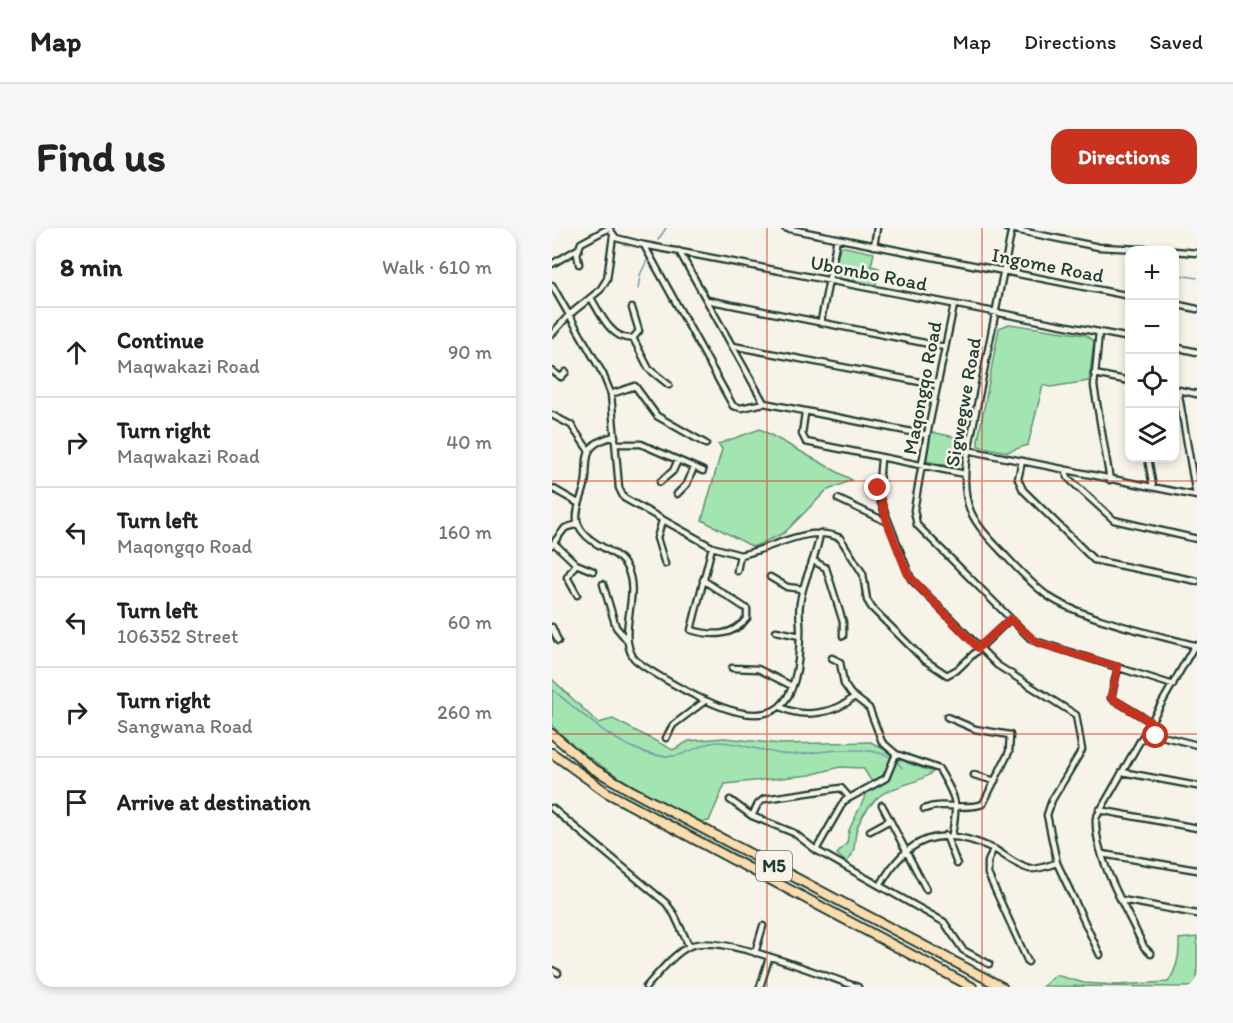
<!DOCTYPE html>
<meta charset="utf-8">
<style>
:root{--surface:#fff;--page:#f6f6f6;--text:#222;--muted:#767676;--line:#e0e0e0;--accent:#c8321e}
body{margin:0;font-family:Itim,sans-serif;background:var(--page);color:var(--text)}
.controls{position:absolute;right:18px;top:18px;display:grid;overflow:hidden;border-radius:12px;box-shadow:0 3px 9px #0003}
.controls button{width:54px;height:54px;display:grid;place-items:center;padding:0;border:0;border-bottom:2px solid var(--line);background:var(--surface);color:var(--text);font:30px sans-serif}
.stop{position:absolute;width:18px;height:18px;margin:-14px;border:4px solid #c8321e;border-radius:50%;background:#fff}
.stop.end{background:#c8321e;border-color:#fff;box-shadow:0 2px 6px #0008}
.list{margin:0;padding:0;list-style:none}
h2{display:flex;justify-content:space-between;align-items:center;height:78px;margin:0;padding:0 24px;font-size:26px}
h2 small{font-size:20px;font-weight:400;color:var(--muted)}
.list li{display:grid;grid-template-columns:39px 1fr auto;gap:18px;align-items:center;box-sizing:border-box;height:90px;padding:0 24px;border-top:2px solid var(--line)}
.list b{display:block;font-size:22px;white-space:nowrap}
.list p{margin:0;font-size:20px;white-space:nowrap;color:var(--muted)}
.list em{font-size:20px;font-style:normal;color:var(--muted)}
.icon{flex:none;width:33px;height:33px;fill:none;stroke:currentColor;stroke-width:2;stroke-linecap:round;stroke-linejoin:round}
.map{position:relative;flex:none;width:645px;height:759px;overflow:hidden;border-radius:18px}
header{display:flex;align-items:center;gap:36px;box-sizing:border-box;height:84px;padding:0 30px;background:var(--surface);border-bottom:2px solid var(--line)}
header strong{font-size:28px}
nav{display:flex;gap:33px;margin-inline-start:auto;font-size:21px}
.intro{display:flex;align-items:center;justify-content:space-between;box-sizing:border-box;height:144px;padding:0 36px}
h1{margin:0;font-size:42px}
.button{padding:15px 27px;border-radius:18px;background:var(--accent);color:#fff;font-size:21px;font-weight:700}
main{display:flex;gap:36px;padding:0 36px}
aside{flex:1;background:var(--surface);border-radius:18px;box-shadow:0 3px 9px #0003}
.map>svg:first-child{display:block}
.green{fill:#a3e5b0;stroke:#619172;stroke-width:1.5}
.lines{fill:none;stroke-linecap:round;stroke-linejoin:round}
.stream{stroke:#7598aa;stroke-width:1.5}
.minor-casing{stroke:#1f3d34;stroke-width:9}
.primary-casing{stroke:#1f3d34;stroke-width:12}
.minor{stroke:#f7f3e8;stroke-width:4.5}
.primary{stroke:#fcdcac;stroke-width:8}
.route{stroke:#c8321e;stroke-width:8}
.grid{fill:none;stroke:#c8321e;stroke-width:1.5;stroke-opacity:0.55}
.labels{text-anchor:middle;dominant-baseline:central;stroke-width:5;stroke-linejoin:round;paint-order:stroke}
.shield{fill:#f7f3e8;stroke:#60746a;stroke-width:1.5}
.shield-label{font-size:18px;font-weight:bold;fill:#1f3d34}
.street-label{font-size:20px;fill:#1f3d34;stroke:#f7f3e8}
</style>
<header>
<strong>Map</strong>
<nav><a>Map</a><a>Directions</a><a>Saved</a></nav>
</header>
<div class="intro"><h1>Find us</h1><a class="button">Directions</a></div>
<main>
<aside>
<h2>8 min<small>Walk · 610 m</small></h2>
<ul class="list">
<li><svg class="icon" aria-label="ahead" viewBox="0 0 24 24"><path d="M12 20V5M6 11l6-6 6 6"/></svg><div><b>Continue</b><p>Maqwakazi Road</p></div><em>90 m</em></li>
<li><svg class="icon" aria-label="right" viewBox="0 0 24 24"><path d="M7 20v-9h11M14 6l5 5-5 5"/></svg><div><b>Turn right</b><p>Maqwakazi Road</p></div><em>40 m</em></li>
<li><svg class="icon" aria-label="left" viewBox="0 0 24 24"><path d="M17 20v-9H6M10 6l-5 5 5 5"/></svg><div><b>Turn left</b><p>Maqongqo Road</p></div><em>160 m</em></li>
<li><svg class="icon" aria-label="left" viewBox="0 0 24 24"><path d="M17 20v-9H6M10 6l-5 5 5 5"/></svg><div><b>Turn left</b><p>106352 Street</p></div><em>60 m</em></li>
<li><svg class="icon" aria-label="right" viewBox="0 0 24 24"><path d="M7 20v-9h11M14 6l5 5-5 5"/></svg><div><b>Turn right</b><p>Sangwana Road</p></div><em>260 m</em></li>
<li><svg class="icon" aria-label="arrive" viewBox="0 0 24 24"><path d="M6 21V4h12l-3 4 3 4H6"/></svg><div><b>Arrive at destination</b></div></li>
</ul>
</aside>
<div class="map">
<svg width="645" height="759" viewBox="0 0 645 759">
<rect width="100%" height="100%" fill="#f7f3e8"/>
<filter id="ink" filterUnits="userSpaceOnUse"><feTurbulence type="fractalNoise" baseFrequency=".0167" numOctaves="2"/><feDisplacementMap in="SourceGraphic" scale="12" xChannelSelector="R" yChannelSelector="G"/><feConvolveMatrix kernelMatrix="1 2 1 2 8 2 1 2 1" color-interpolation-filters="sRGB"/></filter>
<g filter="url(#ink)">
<!-- green -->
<path class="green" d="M288,18L322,25L319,38L327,40L324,57L282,49Z
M457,96L533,107L542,113L537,153L498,159L491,157L476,217L455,224L426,218V212L447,100Z
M208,201L300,252L274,263L232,305L201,319L150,292L170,221L166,216Z
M379,204L413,211L408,237L402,239L374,233Z
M0,451L46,495L61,491L121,522L137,513L172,510L229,516L319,514L356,535L381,544C365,557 338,557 323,572C315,580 306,594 304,604C302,616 304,626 294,634L285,626L295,615L297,602L320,554L311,540L288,539L258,547L173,556L157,593L150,594C96,566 43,541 0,498Z
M645,709V759L491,758L504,747L532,755L565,757L616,754C625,741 628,727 627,711Z"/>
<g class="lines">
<!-- stream -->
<path class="stream" d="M106,12L114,0
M622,46L645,50
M86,61L88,47L95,32
M0,461C31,487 78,532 121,528C137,527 151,513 168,514C195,515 221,529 248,526C276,523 312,517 339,529
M345,533L350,540"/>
<!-- minor casing -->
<g class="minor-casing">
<path id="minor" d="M233,0L578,68
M454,0L547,19L610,22
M460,0L414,234C409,278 420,293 450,324C464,339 479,356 496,368C527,390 606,407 645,418
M92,17L181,178L189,180L212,175L375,207
M322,18L325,0
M127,23L212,175
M622,23L645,25
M0,36L26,21
M27,36L25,26L29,15L57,0L64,10L92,17L578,110
M0,57L51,146L59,166L67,260L72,270L160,319L188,327L185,343
M39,70C48,85 60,113 81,110L87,103L80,80
M155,72L393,119
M622,76L645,81
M402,77L375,207L362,282L365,297L480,412L621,457
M269,93L285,10
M547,104L542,158L558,252
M0,106L17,87L48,62L55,51L61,8
M81,110L97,141L117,157
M181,118L384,157
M622,119L645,124
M0,143L9,149L14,144
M542,146L578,153
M622,161L645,166
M626,162L644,267
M59,166L83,158L105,188L154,216
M253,185L250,206L254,214L413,246
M0,187L19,197L37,223
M63,208C54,210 45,213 39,220C32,230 36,245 33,256C31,268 24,278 25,291C25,296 28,300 30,303C42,320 66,321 75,340C89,369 65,402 81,429C88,439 142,468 155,473C226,505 246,478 248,407C249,396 246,385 248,375C251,350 265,330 268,305
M64,216H89L151,243
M415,222L645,268
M596,230L601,259
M329,231L326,267L359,351L445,437L524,487L530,522L500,572L495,587L505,635L548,727
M470,233L466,251L471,262L542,332L645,353
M512,241L517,251L562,292L645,311
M108,254L121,243L126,232
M0,260L26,275
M125,266L135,256L142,239
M286,271L335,294
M110,293L105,310L113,336
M3,316L24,336L41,343
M0,317L13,300L26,296
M188,327C221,321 255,296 288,310L311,346L315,372L320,380L371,431L395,447L406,441L458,391
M262,333L274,340L291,394V408
M24,336L15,349L25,367
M218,349L235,359L251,361
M151,352L195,381V390C181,409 160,408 139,402C146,374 153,346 160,319
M51,356L64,399L75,412
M0,399L6,413
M224,403L248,408
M280,430L288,434L292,456L299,466L317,480L330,514L344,526L375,537
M566,439L559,470L599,494
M180,440L206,441L240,458
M229,479C250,491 285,485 302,469
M594,504L645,517
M114,510L121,497L153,473
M373,536L387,541C403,569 407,572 400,606
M570,544L645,558
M422,547L443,553
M178,572L200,588L242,605L264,622L392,694L411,722L437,736
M330,577L374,661
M0,580L114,675L122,686L137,718
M372,581C393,573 411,583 431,576L457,524L458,507L423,501L395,489
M547,582L645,600
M200,588L206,576L212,571L289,560L297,569
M318,603L338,592
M394,607L405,636
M441,621L436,634V646L476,734
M264,622L292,573L334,550L344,526
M550,626L645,642
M328,658C355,608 390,596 442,621C453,627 466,639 478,641C486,642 497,637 505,635
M570,672L645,686
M203,725L211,698
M599,726L592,719C576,684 541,628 544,590L643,417
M0,742L6,745
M94,759C106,746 122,725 138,718C169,705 271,748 306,759
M208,759L217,730"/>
</g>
<!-- primary casing -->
<g class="primary-casing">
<path id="primary" d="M0,506L40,540L78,562L450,759
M0,525L54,564L420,759"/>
</g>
<!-- minor -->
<use href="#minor" class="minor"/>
<!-- primary -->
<use href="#primary" class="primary"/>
</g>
</g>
<g class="lines" filter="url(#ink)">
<!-- route -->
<path class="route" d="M326,260L335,294L356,347L426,420L458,391L486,415L566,439L559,470L599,494L594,504L604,508"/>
</g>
<!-- grid -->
<path class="grid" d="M215,0V759M430,0V759M0,253H645M0,506H645"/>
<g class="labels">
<!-- shield labels -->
<rect class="shield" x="204" y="623" width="36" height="30" rx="4.5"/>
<g class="shield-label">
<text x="222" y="638">M5</text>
</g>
<!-- street labels -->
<g class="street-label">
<text transform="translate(496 37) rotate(11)">Ingome Road</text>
<text transform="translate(317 45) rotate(11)">Ubombo Road</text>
<text transform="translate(370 160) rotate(-79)">Maqongqo Road</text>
<text transform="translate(411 174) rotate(-80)">Sigwegwe Road</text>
</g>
</g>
</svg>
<div class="controls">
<button>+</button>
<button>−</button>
<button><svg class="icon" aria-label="locate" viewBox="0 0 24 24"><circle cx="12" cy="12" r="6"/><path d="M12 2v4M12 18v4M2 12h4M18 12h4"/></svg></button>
<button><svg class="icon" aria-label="layers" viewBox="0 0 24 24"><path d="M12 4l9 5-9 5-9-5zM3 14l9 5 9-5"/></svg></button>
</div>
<div class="stop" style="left:604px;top:508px"></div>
<div class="stop end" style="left:326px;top:260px"></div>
</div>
</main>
